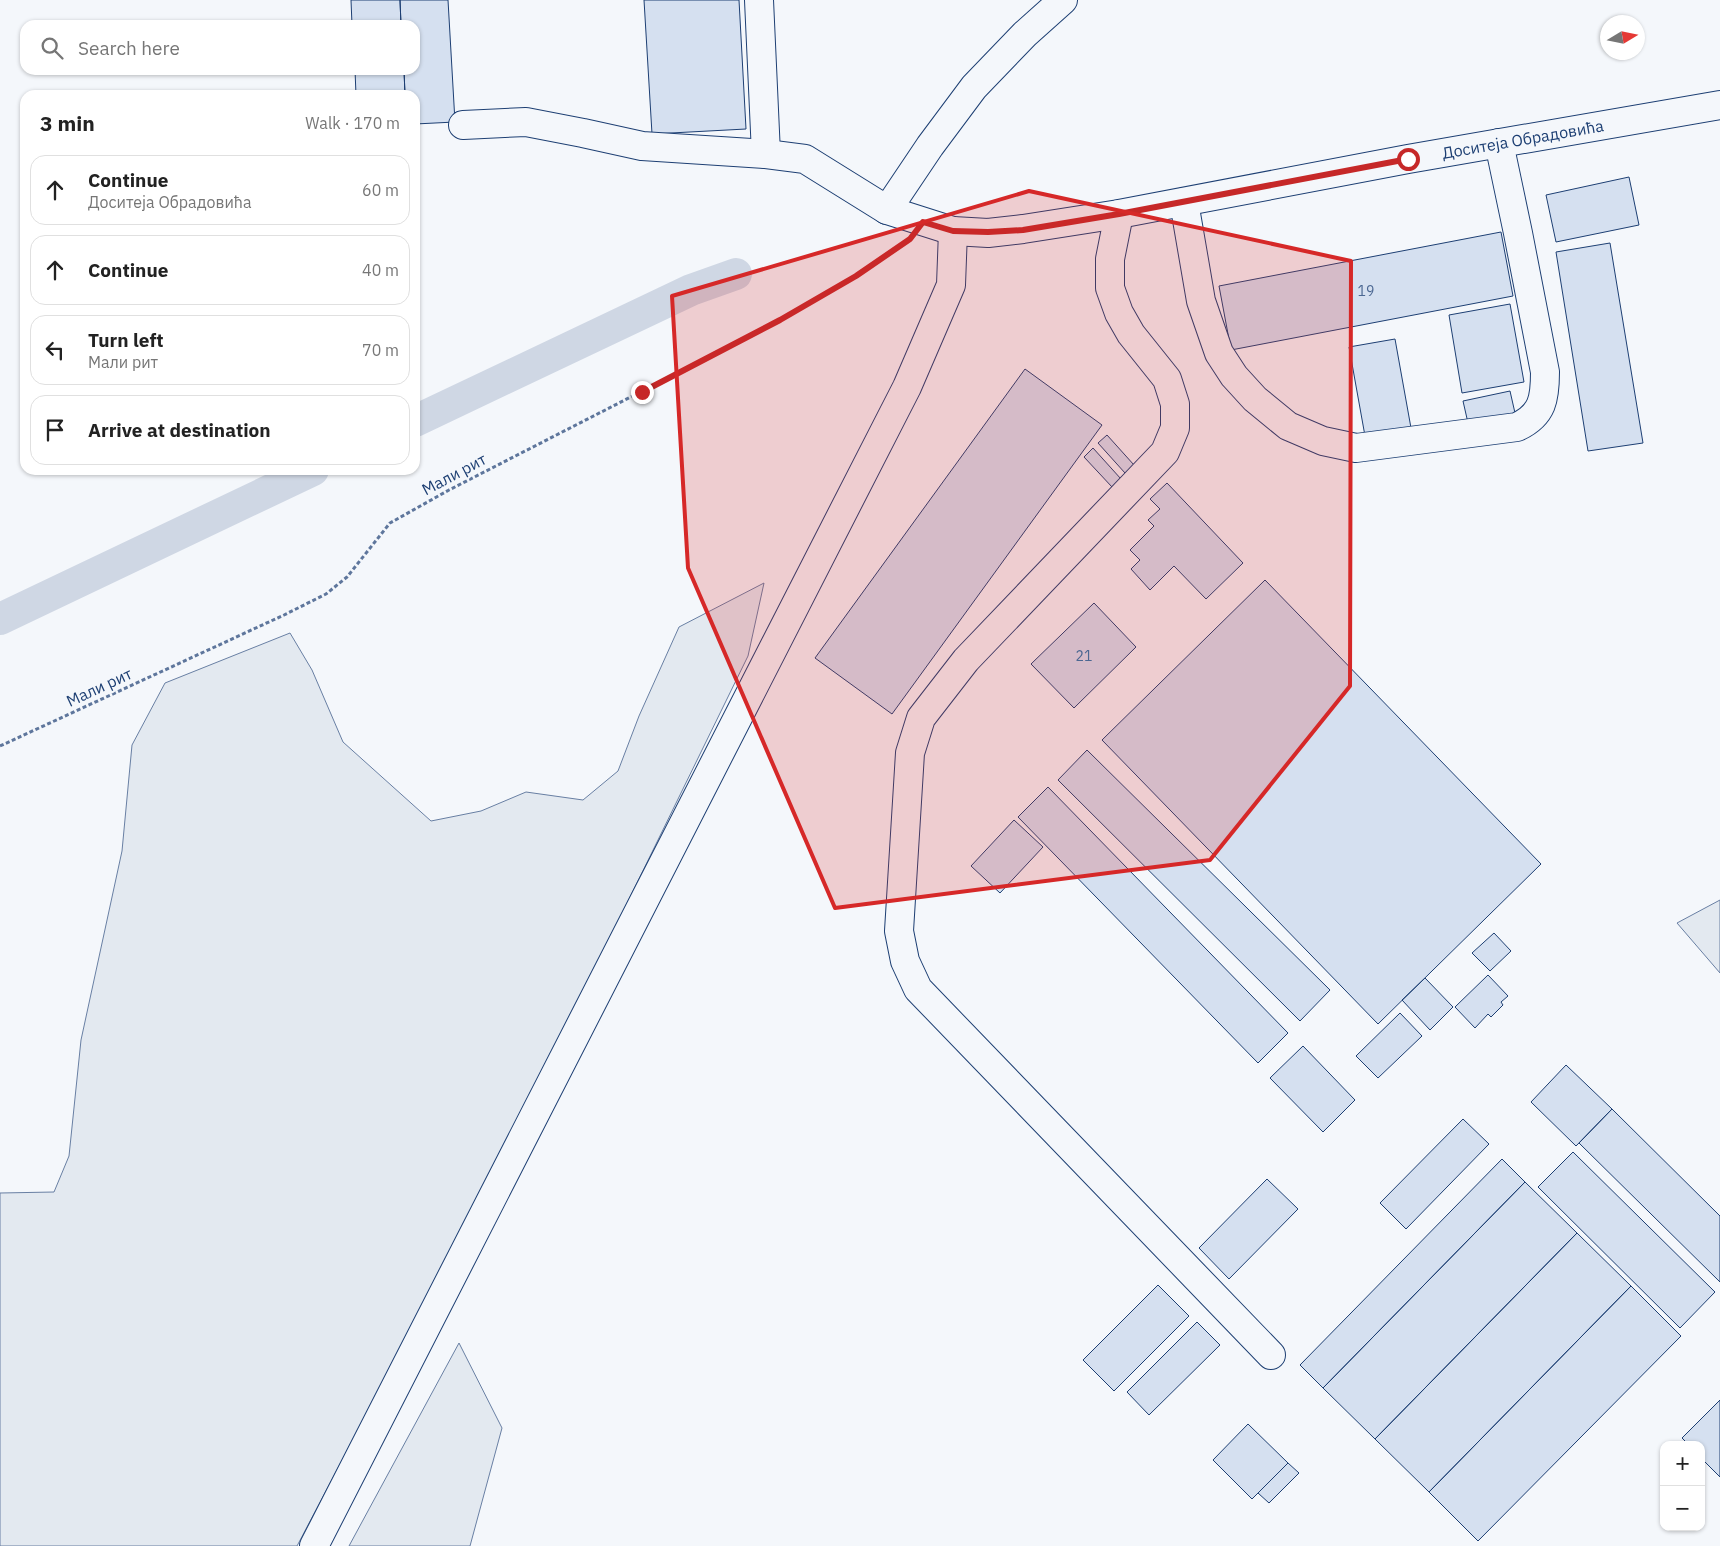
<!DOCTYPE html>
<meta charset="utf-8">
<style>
:root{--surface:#fff;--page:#f6f6f6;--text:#222;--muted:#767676;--line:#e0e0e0}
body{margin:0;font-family:"IBM Plex Sans",sans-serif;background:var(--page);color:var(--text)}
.controls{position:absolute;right:15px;bottom:15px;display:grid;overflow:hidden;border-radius:10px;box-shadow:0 1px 4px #0004}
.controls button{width:45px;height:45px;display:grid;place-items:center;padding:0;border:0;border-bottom:1px solid var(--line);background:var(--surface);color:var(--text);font:25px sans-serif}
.compass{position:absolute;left:1600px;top:15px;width:45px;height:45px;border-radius:50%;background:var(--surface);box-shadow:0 1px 4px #0004;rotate:80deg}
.stop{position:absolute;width:15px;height:15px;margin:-11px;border:4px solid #c62828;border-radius:50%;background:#fff}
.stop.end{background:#c62828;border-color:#fff;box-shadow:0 1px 5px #0008}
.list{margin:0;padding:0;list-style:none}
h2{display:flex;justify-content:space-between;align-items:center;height:65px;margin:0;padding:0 20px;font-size:21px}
h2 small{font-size:16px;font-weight:400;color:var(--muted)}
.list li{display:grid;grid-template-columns:32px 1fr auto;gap:15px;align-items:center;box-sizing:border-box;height:70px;margin:0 10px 10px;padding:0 10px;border:1px solid var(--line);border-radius:15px}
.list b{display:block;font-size:19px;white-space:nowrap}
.list p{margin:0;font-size:16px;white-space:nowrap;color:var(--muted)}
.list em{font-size:16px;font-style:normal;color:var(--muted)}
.icon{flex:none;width:28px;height:28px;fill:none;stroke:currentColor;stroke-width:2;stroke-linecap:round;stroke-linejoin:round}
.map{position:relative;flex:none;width:1720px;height:1546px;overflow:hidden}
.search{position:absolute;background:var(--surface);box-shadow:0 1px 4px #0004;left:20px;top:20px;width:400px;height:55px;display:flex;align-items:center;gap:12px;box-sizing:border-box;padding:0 18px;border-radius:15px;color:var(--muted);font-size:19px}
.panel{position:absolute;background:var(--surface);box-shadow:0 1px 4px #0004;left:20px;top:90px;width:400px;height:385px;border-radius:15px}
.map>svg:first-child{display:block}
.green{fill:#e3e9f0;stroke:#687fa3}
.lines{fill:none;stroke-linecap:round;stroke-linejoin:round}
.canal{stroke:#cfd7e4;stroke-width:32}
.building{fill:#d5e0f0;stroke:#1d3f73}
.minor-casing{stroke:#1d3f73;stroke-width:30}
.path{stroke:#5e769c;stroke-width:3;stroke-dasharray:4 2.5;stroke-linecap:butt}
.minor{stroke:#f4f7fb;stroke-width:28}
.route{stroke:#c62828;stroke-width:6}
.marked{fill:#d62828;fill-opacity:0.2;stroke:#d62828;stroke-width:4;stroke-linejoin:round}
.labels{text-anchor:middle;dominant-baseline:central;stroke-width:4;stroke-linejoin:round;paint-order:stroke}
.number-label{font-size:14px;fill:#4b6792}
.street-label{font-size:16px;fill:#1d3f73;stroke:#f4f7fb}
</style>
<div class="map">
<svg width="1720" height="1546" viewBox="0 0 1720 1546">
<rect width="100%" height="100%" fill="#f4f7fb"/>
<!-- green -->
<path class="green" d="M764,583L748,656L520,1122L297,1546H0V1193L54,1192L69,1156L81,1040L122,851L132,745L165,683L290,633L312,670L343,742L431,821L481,811L526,792L583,800L618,771L639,716L679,627Z
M1720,900V973L1677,923Z
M459,1343L502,1428L470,1546H349Z"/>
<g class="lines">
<!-- canal -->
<path class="canal" d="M415,421L691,290L736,274
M0,619L313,470"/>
</g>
<!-- building -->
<path class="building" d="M351,0H400L401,25H352Z
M400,0H448L455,122L415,124V95H405L404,70H415V25H401Z
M644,0H739L746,129L652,134Z
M355,70H404L405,95H356Z
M1629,177L1639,225L1556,242L1546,195Z
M1501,232L1513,296L1231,350L1219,286Z
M1610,243L1643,443L1588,451L1556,252Z
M1510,304L1524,382L1462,393L1449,315Z
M1395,339L1411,428L1365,436L1349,347Z
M1025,369L1102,425L892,714L815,658Z
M1510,391L1515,413L1468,423L1463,401Z
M1107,435L1134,465L1125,473L1098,443Z
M1093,448L1121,479L1112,487L1084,457Z
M1167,483L1243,563L1206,599L1174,566L1150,590L1131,569L1140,560L1130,550L1154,526L1148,520L1160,509L1150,499Z
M1265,580L1541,864L1378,1024L1102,740Z
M1094,603L1136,647L1074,708L1031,664Z
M1087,750L1330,990L1300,1021L1058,780Z
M1048,787L1288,1033L1258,1063L1018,817Z
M1014,820L1043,847L1000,893L971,866Z
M1494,933L1511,951L1490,971L1472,953Z
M1488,975L1508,996L1501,1002L1503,1005L1491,1017L1488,1014L1475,1028L1455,1007Z
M1425,978L1453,1007L1430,1030L1402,1000Z
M1400,1013L1422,1036L1378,1078L1356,1056Z
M1303,1046L1355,1100L1323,1132L1270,1078Z
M1566,1065L1612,1109L1576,1146L1531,1102Z
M1612,1109L1720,1216V1282L1579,1143Z
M1463,1119L1489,1144L1406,1229L1380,1203Z
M1573,1152L1715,1292L1680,1328L1538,1187Z
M1502,1159L1525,1182L1323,1388L1300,1365Z
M1267,1179L1298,1209L1229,1279L1199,1248Z
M1525,1182L1577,1233L1375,1439L1323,1388Z
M1577,1233L1631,1286L1429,1492L1375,1439Z
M1158,1285L1189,1316L1114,1391L1083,1360Z
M1631,1286L1681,1336L1478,1541L1429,1492Z
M1197,1322L1220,1345L1149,1415L1127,1392Z
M1720,1400V1477L1701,1458V1445H1689L1682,1438Z
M1248,1424L1288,1463L1252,1499L1213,1460Z
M1288,1463L1299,1473L1269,1503L1258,1493Z"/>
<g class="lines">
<!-- minor casing -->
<g class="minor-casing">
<g id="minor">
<path d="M759,0L766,154"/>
<path id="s1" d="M463,125L526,122L583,133L642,146L766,154L805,159L887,210L953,231L988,233L1023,229L1119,214L1408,159L1720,105"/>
<path d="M1184,202L1201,301L1219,353L1234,376L1255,399L1288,426L1323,441L1356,448L1517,427C1543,415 1545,398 1545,372L1518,233L1499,143"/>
<path d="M887,210L930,146L974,87L1025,34L1063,0"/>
<path d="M1119,214L1110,259V288L1119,313L1131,334L1167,379L1175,404V428L1165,452L966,660L921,718L910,753L899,931L905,961L918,989L1271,1355"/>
<path d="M314,1546L907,387L951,285L953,231"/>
</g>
</g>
<!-- path -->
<path class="path" d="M0,746L284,615L326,594L347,577L390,523L449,490L781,320L856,276L900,246"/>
<!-- minor -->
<use href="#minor" class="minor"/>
</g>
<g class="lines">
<!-- route -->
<path class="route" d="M642,392L780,320L856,276L910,239L923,222L953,231L988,232L1023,230L1119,214L1408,159"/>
</g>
<!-- marked area -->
<path class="marked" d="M1029,191L1351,261L1350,686L1210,860L835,908L688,568L672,296Z"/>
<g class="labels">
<!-- number labels -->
<g class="number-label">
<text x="1366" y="291">19</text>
<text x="1084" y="656">21</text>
</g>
<!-- street labels -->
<g class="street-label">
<text stroke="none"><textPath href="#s1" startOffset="1089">Доситеја Обрадовића</textPath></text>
<text transform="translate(454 474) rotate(-28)">Мали рит</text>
<text transform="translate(99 687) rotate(-25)">Мали рит</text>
</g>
</g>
</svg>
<div class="controls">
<button>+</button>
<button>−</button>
</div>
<svg class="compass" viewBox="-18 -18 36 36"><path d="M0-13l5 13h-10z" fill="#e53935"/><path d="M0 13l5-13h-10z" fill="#767676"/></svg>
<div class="stop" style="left:1408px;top:159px"></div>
<div class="stop end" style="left:642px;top:392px"></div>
<div class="search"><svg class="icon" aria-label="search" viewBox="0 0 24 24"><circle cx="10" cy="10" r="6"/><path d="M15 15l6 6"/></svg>Search here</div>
<section class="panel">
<h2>3 min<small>Walk · 170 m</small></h2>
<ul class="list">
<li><svg class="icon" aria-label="ahead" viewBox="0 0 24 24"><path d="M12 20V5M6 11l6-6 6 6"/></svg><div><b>Continue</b><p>Доситеја Обрадовића</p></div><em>60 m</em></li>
<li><svg class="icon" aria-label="ahead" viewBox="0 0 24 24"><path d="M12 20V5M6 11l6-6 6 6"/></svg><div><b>Continue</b></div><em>40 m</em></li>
<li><svg class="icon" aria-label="left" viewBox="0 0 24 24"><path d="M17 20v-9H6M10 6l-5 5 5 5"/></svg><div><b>Turn left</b><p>Мали рит</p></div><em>70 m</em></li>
<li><svg class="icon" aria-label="arrive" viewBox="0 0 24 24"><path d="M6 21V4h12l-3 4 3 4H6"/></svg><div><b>Arrive at destination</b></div></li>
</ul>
</section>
</div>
